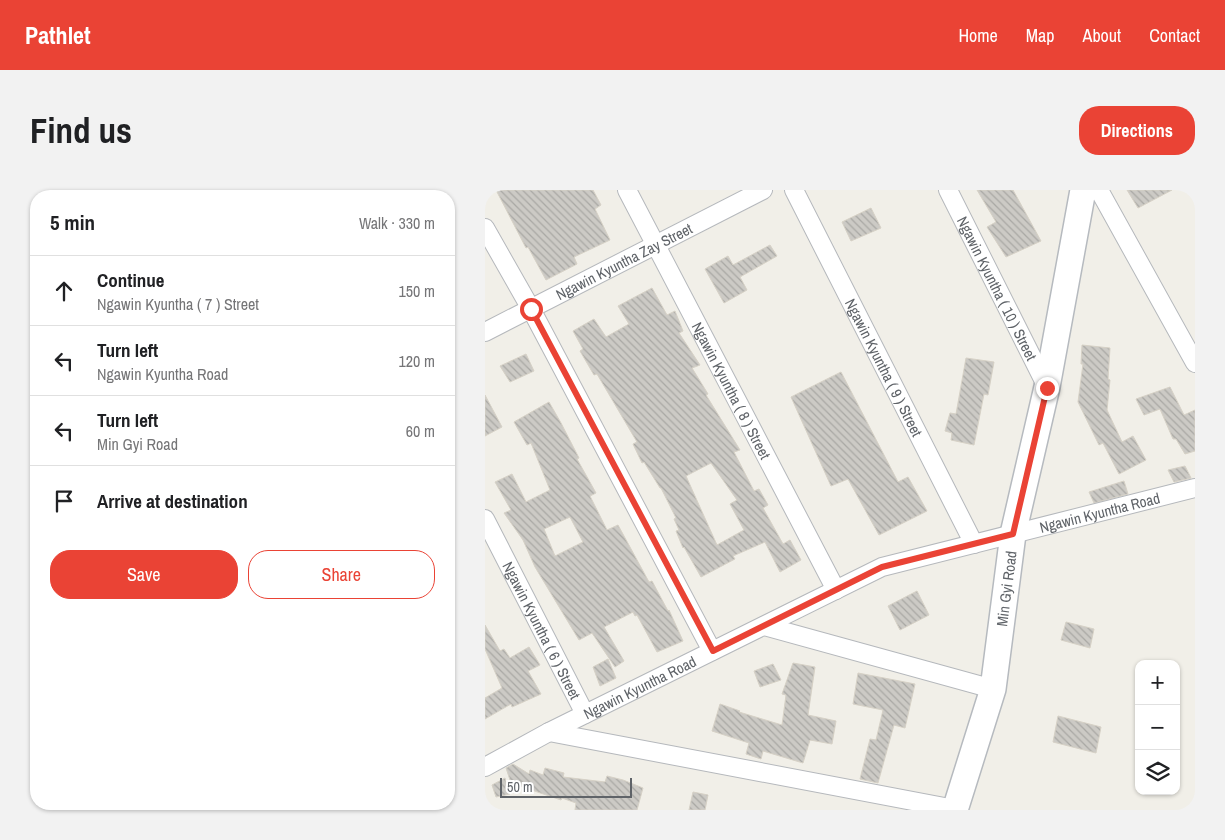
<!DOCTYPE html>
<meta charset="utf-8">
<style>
:root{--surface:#fff;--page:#f2f2f2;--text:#202124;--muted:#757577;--line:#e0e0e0;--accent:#ea4335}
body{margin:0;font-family:"Archivo Narrow",sans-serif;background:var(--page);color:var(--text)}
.controls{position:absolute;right:15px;bottom:15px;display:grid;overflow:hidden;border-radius:10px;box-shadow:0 1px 4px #0004}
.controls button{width:45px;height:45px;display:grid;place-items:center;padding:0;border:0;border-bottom:1px solid var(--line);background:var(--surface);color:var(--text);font:25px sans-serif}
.scale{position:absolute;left:15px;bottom:12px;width:132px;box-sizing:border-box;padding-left:5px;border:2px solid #5f6368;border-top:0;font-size:14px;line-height:18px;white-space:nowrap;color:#5f6368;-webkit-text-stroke:4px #fff;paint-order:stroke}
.stop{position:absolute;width:15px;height:15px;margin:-11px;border:4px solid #ea4335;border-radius:50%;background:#fff}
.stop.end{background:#ea4335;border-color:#fff;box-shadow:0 1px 5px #0008}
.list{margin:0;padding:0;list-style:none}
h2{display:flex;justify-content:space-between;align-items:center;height:65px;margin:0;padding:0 20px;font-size:21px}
h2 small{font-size:16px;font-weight:400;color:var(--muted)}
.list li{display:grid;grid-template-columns:32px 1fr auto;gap:15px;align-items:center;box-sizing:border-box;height:70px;padding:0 20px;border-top:1px solid var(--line)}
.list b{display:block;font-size:19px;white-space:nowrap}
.list p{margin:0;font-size:16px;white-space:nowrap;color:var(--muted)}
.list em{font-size:16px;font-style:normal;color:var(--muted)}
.actions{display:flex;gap:10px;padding:15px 20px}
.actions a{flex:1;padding:11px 0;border:1px solid var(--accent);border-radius:20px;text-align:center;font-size:18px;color:var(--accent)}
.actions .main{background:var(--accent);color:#fff}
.icon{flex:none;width:28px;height:28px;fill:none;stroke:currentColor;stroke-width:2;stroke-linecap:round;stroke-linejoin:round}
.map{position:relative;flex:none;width:710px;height:620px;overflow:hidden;border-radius:20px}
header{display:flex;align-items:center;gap:30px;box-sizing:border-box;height:70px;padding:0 25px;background:var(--accent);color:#fff}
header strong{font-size:24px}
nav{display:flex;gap:28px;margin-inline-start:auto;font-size:18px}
.intro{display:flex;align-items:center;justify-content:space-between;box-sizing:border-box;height:120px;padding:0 30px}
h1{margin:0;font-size:35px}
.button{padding:12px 22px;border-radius:20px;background:var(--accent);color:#fff;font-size:18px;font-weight:700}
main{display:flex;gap:30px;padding:0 30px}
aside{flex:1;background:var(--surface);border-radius:20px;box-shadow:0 1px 4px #0004}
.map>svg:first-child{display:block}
.building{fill:url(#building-back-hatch);stroke:#d6d1c6;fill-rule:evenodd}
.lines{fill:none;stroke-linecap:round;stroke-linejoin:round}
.street-casing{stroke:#b5b8bc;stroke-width:20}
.secondary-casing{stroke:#b6babf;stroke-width:28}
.street{stroke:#fff;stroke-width:18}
.secondary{stroke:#fff;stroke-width:25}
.route{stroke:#ea4335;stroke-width:6}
.labels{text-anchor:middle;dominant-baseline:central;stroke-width:4;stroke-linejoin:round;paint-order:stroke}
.street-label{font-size:15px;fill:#5f6368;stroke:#fff}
</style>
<header>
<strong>Pathlet</strong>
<nav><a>Home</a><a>Map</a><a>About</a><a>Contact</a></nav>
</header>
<div class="intro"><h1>Find us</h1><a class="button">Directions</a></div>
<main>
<aside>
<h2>5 min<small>Walk · 330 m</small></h2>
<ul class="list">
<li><svg class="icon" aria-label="ahead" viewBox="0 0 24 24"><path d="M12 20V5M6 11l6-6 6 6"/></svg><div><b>Continue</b><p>Ngawin Kyuntha ( 7 ) Street</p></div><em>150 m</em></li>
<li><svg class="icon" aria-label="left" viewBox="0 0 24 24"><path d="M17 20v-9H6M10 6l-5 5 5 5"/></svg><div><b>Turn left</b><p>Ngawin Kyuntha Road</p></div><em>120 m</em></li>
<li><svg class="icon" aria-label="left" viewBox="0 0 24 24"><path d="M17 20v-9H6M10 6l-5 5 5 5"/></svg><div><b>Turn left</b><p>Min Gyi Road</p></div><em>60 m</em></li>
<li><svg class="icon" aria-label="arrive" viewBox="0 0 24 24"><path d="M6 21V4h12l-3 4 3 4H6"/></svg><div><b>Arrive at destination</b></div></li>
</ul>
<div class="actions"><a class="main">Save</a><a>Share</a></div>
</aside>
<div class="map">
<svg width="710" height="620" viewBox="0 0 710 620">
<defs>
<pattern id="building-back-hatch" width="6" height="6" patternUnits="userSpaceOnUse" patternTransform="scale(1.25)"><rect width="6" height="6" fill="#cccac5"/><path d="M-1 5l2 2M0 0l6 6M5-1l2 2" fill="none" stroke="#a9a8a4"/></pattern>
</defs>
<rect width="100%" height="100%" fill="#f1efe8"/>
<!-- building -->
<path class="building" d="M11,0H108L116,15L110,19L125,50L89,67L92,74L61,90L43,57L41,58Z
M492,0H528L556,51L521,67L502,37L511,32Z
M642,0H687L653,18Z
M386,18L396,38L366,51L357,32Z
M285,55L292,66L255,87L262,100L239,113L220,79L243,66L248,75Z
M167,98L182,125L190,121L198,141L194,143L215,175L207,178L223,204L221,205L255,260L249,262L269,301L274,299L283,315L278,318L298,354L305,350L316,370L295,382L280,352L248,366L250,369L216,387L199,357L198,358L191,341L194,340L189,329L191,328L176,298H175L159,272L157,273L148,254L152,252L112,184L109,185L95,161L98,159L88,141L109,129L121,147L144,134L133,116ZM226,273L252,310L245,314L259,340L232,355L201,286Z
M597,155L625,158L623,189L625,190L622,220L637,252L648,246L661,270L634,284L618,253L614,255L593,212L598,174H596Z
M41,164L49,181L25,192L15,176Z
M481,168L509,172L503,205L499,204L489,255L466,250L467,243L460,241L465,223L471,224Z
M356,182L413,292L423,287L442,321L394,345L363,289L346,296L306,207Z
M685,197L699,225L710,220V261L700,264L691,249H688L675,219L659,225L651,209Z
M0,205L17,237L0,246Z
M64,212L76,233L94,268L92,269L111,303L105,306L122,340L133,335L164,392L167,391L183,421L184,420L198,451L172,462L152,425L150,426L148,422L119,437L139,471L130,477L107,443L94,450L50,377L38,350L19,323L26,320L10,292L27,284L41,312L65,300L46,253L42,255L29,232ZM85,327L98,352L70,366L59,339Z
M700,276L706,288L689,292L683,280Z
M639,291L643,304L609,313L604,302Z
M432,401L444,425L415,440L403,416Z
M581,432L609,439L605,458L576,450Z
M0,435L15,461L19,459L25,468L44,457L55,475L43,481L56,504L27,517L26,514L0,529V508L17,498L0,459Z
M123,469L131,488L115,496L108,477Z
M308,473L330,477L323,525L351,531L347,554L325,550L318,573L278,561L276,569L261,564L264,553L227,541L235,514L255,521L254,522L297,535L301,505L297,504Z
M288,474L296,490L275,497L269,481Z
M373,483L430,494L420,538L409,535L393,593L375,589L385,549L391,550L398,520L368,514Z
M573,526L616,537L611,563L568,552Z
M28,574L44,584L45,580L58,585L60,578L79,583L78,587L120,592L122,586L138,590L158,598L152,620H90L91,613L77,608L76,610L26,593L21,578Z
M20,588L25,604L11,607L7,595Z
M208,602L223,605L220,620H204Z"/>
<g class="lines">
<!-- street casing -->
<g class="street-casing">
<g id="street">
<path id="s1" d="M142,0L351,400"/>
<path id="s2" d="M309,0L489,354"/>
<path id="s3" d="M463,0L562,197"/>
<path d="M614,0L710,173"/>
<path d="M0,38L46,119L227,461"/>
<path id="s4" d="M0,142L278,0"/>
<path id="s5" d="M0,329L100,524"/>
<path d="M279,436L508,499"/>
<path d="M64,542L470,619"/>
<path id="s6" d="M0,577L64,542L397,377L710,298"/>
</g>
</g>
<!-- secondary casing -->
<g class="secondary-casing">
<g id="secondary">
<path id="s7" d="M470,620L508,499L528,344L562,197L598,0"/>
</g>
</g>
<!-- street -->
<use href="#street" class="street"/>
<!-- secondary -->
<use href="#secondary" class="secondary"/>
</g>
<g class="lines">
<!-- route -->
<path class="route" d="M46,119L228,461L397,377L528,344L562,198"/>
</g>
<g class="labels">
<!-- street labels -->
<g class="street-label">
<text stroke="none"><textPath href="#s4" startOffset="156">Ngawin Kyuntha Zay Street</textPath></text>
<text stroke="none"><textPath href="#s3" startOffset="110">Ngawin Kyuntha ( 10 ) Street</textPath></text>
<text stroke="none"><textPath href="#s2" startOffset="199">Ngawin Kyuntha ( 9 ) Street</textPath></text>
<text stroke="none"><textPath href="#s1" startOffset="226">Ngawin Kyuntha ( 8 ) Street</textPath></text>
<text stroke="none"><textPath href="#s6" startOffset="669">Ngawin Kyuntha Road</textPath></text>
<text stroke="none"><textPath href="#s7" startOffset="228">Min Gyi Road</textPath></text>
<text stroke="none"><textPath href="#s5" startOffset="125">Ngawin Kyuntha ( 6 ) Street</textPath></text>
<text stroke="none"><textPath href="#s6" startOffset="174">Ngawin Kyuntha Road</textPath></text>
</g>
</g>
</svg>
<div class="controls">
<button>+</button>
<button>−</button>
<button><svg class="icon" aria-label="layers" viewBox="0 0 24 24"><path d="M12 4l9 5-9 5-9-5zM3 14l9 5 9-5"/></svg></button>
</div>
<div class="scale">50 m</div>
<div class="stop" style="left:46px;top:119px"></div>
<div class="stop end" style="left:562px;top:198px"></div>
</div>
</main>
